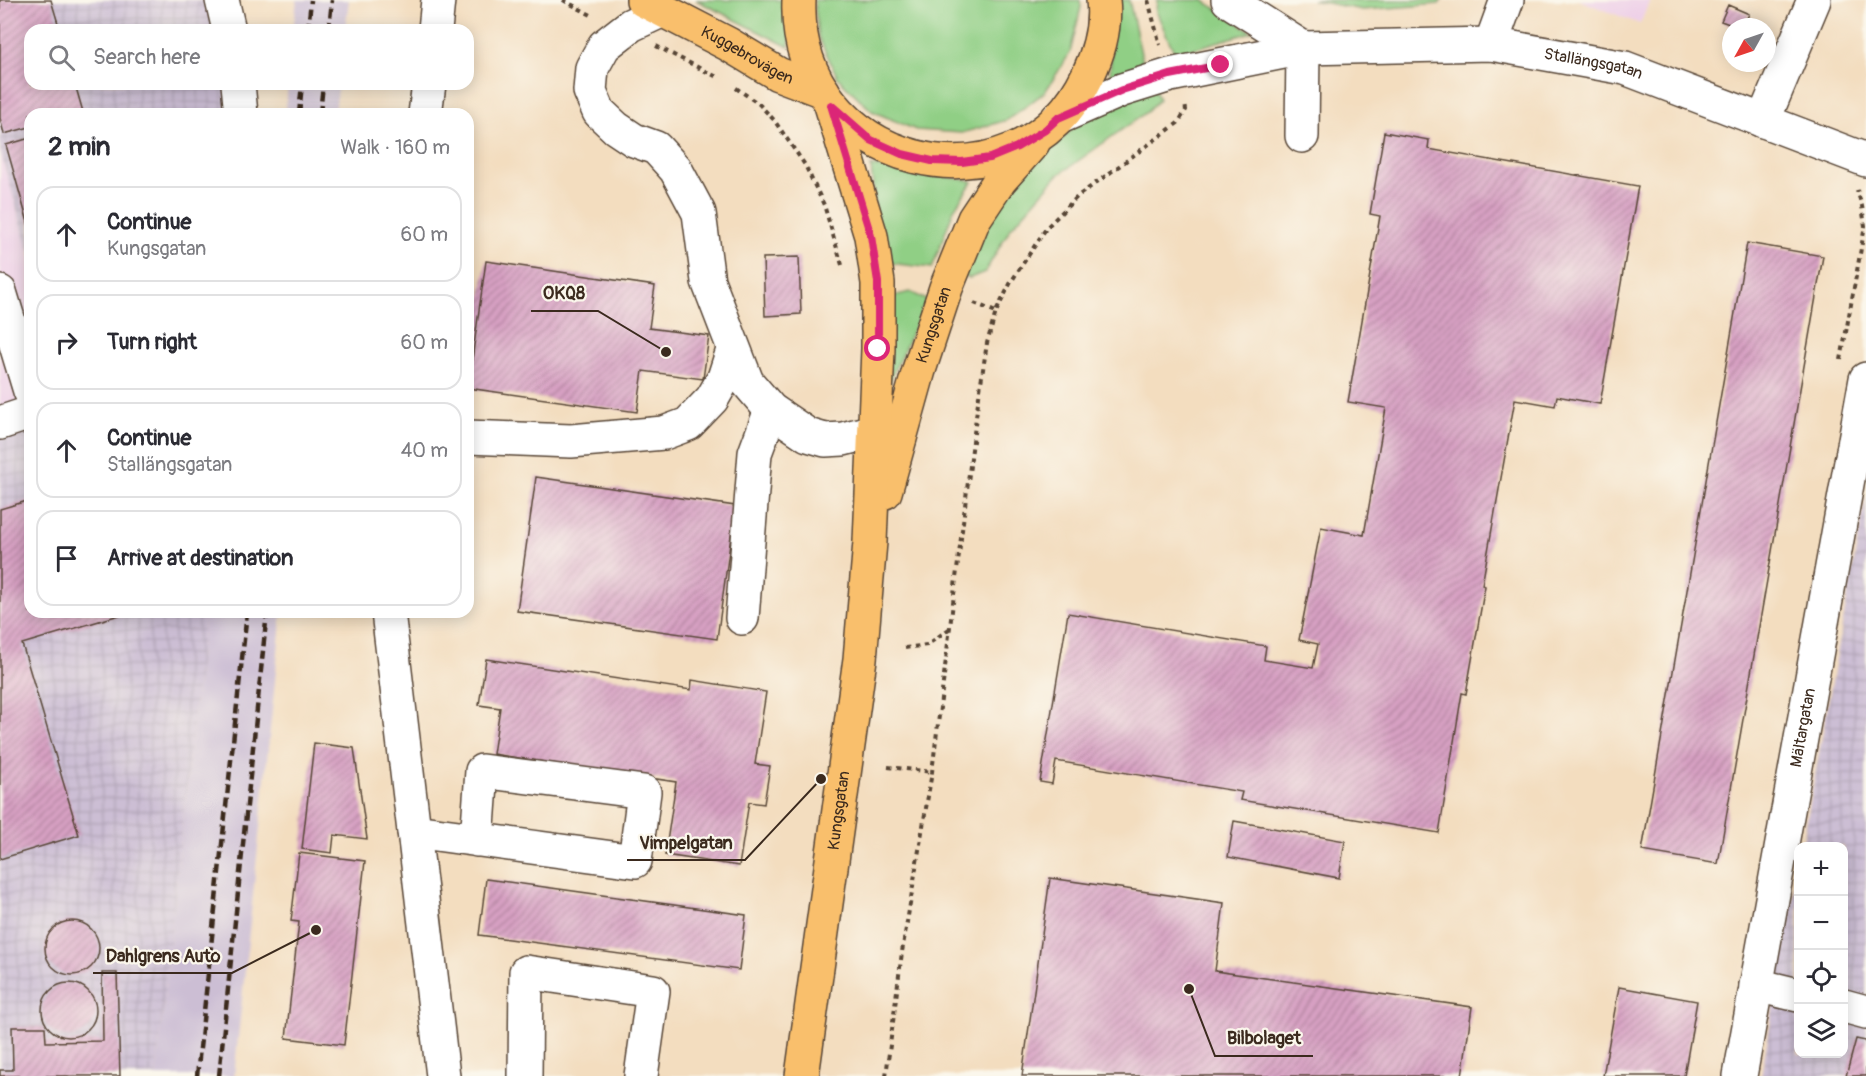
<!DOCTYPE html>
<meta charset="utf-8">
<style>
:root{--surface:#fff;--page:#f2f2f3;--text:#2b2b33;--muted:#7c7c81;--line:#e1e1e2}
body{margin:0;font-family:Pangolin,sans-serif;background:var(--page);color:var(--text)}
.controls{position:absolute;right:18px;bottom:18px;display:grid;overflow:hidden;border-radius:12px;box-shadow:0 3px 15px #0003}
.controls button{width:54px;height:54px;display:grid;place-items:center;padding:0;border:0;border-bottom:2px solid var(--line);background:var(--surface);color:var(--text);font:30px sans-serif}
.compass{position:absolute;left:1722px;top:18px;width:54px;height:54px;border-radius:50%;background:var(--surface);box-shadow:0 3px 15px #0003;rotate:230deg}
.stop{position:absolute;width:18px;height:18px;margin:-14px;border:4px solid #db2777;border-radius:50%;background:#fff}
.stop.end{background:#db2777;border-color:#fff;box-shadow:0 2px 6px #0008}
.list{margin:0;padding:0;list-style:none}
h2{display:flex;justify-content:space-between;align-items:center;height:78px;margin:0;padding:0 24px;font-size:26px}
h2 small{font-size:20px;font-weight:400;color:var(--muted)}
.list li{display:grid;grid-template-columns:39px 1fr auto;gap:18px;align-items:center;box-sizing:border-box;height:96px;margin:0 12px 12px;padding:0 12px;border:2px solid var(--line);border-radius:18px}
.list b{display:block;font-size:22px;white-space:nowrap}
.list p{margin:0;font-size:20px;white-space:nowrap;color:var(--muted)}
.list em{font-size:20px;font-style:normal;color:var(--muted)}
.icon{flex:none;width:33px;height:33px;fill:none;stroke:currentColor;stroke-width:2;stroke-linecap:round;stroke-linejoin:round}
.map{position:relative;flex:none;width:1866px;height:1076px;overflow:hidden}
.search{position:absolute;background:var(--surface);box-shadow:0 3px 15px #0003;left:24px;top:24px;width:450px;height:66px;display:flex;align-items:center;gap:15px;box-sizing:border-box;padding:0 21px;border-radius:18px;color:var(--muted);font-size:22px}
.panel{position:absolute;background:var(--surface);box-shadow:0 3px 15px #0003;left:24px;top:108px;width:450px;height:510px;border-radius:18px}
.map>svg:first-child{display:block}
.built{fill:#eed0e8}
.industrial{fill:url(#industrial-grid)}
.railway{fill:#ccbed4}
.green{fill:#90cf85;stroke:#667c52;stroke-width:1.5}
.building{fill:url(#building-hatch)}
.lines{fill:none;stroke-linecap:round;stroke-linejoin:round}
.minor-casing{stroke:#574536;stroke-width:36}
.major-casing{stroke:#574536;stroke-width:36}
.path{stroke:#574536;stroke-width:4;stroke-dasharray:4.5 4.5;stroke-linecap:butt}
.minor{stroke:#fff;stroke-width:33}
.major{stroke:#f9bf6c;stroke-width:33}
.rail{stroke:#3b2a1e;stroke-width:4.5;stroke-dasharray:9 4.5;stroke-linecap:butt}
.route{stroke:#db2777;stroke-width:8}
.labels{text-anchor:middle;dominant-baseline:central;stroke-width:4.5;stroke-linejoin:round;paint-order:stroke}
.street-label{font-size:16px;fill:#3b2a1e;stroke:#fbf7ec}
.leader{fill:none;stroke:#3b2a1e;stroke-width:2}
.callout-dot{fill:#3b2a1e;stroke:#fbf7ec;stroke-width:2}
.callout-label{font-size:18px;text-anchor:middle;font-weight:bold;fill:#3b2a1e;stroke:#fbf7ec;stroke-width:4.5;stroke-linejoin:round;paint-order:stroke}
</style>
<div class="map">
<svg width="1866" height="1076" viewBox="0 0 1866 1076">
<defs>
<pattern id="industrial-grid" width="8" height="8" patternUnits="userSpaceOnUse" patternTransform="scale(1.5)"><rect width="8" height="8" fill="#ccbed4"/><path d="M0 4h8M4 0v8" fill="none" stroke="#b0a3b6"/></pattern>
<pattern id="building-hatch" width="6" height="6" patternUnits="userSpaceOnUse" patternTransform="scale(1.5)"><rect width="6" height="6" fill="#d7a0c3"/><path d="M-1 1l2-2M0 6l6-6M5 7l2-2" fill="none" stroke="#b0839e"/></pattern>
</defs>
<rect width="100%" height="100%" fill="#fbf7ec"/>
<filter id="ink" filterUnits="userSpaceOnUse"><feTurbulence type="fractalNoise" baseFrequency=".0167" numOctaves="2"/><feDisplacementMap in="SourceGraphic" scale="12" xChannelSelector="R" yChannelSelector="G"/><feConvolveMatrix kernelMatrix="1 2 1 2 8 2 1 2 1" color-interpolation-filters="sRGB"/></filter>
<filter id="wash" filterUnits="userSpaceOnUse"><feTurbulence type="fractalNoise" baseFrequency=".008" numOctaves="4" result="noise"/><feDisplacementMap in="SourceGraphic" scale="24" xChannelSelector="R" yChannelSelector="G"/><feGaussianBlur stdDeviation="1.35" result="paint"/><feColorMatrix in="noise" values="0 0 0 0 0 0 0 0 0 0 0 0 0 0 0 0 0 1.4 0 .05"/><feComposite in="paint" operator="in"/></filter>
<g filter="url(#wash)">
<rect width="100%" height="100%" fill="#f3ddbf"/>
<!-- built -->
<path class="built" d="M1579,0H1650L1640,24Z
M0,151L30,253V413L0,423Z"/>
<!-- industrial -->
<path class="industrial" d="M0,0H222L229,30H30V84H238L241,114H30V253L0,151Z
M30,413V612H205L156,1076H0V423Z
M1866,495V1076H1761L1798,867V1054H1844V846H1802Z"/>
<!-- railway -->
<path class="railway" d="M297,0H349L345,30H293Z
M288,84H338L335,114H285Z
M205,612H282L262,808L234,1076H156Z"/>
<!-- green -->
<path class="green" d="M696,0H795L789,47Z
M814,0H1080L1081,7L1070,53L1045,92L1007,120L962,133L916,130L872,111L838,78L818,36Z
M1114,0H1129L1144,67L1110,77Z
M1157,0H1203L1252,32L1175,54L1156,11Z
M1312,0H1442L1439,4L1362,10Z
M1152,83L1159,99L1148,111L1057,176L1010,229L985,272L970,278L961,276L985,222L1030,167L1077,125Z
M871,166L973,181L954,209L932,268L880,262Z
M910,292L927,300L882,397L889,297Z"/>
<g id="blocks">
<!-- building -->
<path class="building" d="M0,0H51L60,30H30V84H75L83,112L75,114H30V127L4,134L0,118Z
M1728,5L1749,14L1743,27H1737L1721,21Z
M1384,132L1429,140L1428,149L1638,186L1600,404L1557,396L1555,406L1515,399L1482,585L1485,586L1466,694L1462,693L1439,833L1240,800L1242,792L1056,761L1052,784L1040,782L1068,613L1266,646L1264,660L1313,668L1318,644L1299,640L1321,527L1364,535L1386,408L1348,402L1380,216L1370,214Z
M30,138V226H29L6,145Z
M1747,243L1823,256L1718,864L1642,851Z
M799,257L801,314L765,316L763,258Z
M486,261L655,286L649,328L709,336L703,379L643,371L637,412L468,388Z
M536,477L735,506L717,639L517,611Z
M30,500V612L126,613L22,644L79,835L0,859V509Z
M486,659L691,690L692,680L766,692L755,764L770,766L764,804L749,802L739,866L665,855L676,782L493,754L500,708L479,705Z
M314,743L354,748L367,839L334,835L332,853L302,849Z
M1234,821L1345,841L1339,878L1228,857Z
M299,853L365,861L344,1045L286,1038L299,922L291,921Z
M1050,878L1224,903L1215,971L1472,1007L1462,1076H1022Z
M486,879L746,915L739,970L479,935Z
M45 948a27 27 0 1 1 54 0a27 27 0 1 1-54 0Z
M102,973H117L120,1076H0V1070H13L12,1027H45L46,1042L103,1041Z
M42 1010a27 27 0 1 1 54 0a27 27 0 1 1-54 0Z
M1619,987L1697,1001L1684,1076H1603Z
M1856,1039L1866,1041V1076H1846Z"/>
</g>
</g>
<g filter="url(#ink)">
<use href="#blocks" fill-opacity="0" stroke="#574536" stroke-width="1.5"/>
<g class="lines">
<!-- minor casing -->
<g class="minor-casing">
<g id="minor">
<path d="M222,0L229,30"/>
<path d="M1228,0L1303,48"/>
<path d="M663,10L631,25L604,46L592,68L590,91L599,112L616,128L634,140L656,148L676,170L699,213L708,281L747,382L771,410L808,435L825,440L843,439L874,431"/>
<path d="M435,30L438,0"/>
<path d="M1491,44L1507,0"/>
<path d="M238,84L241,114"/>
<path d="M425,114L429,84"/>
<path id="s1" d="M1058,118L1122,90L1170,75L1303,48L1491,44L1625,68L1866,160"/>
<path d="M1763,121L1814,0"/>
<path d="M1302,136L1303,48"/>
<path d="M0,292L30,391"/>
<path d="M0,423L30,413"/>
<path d="M468,437L571,441L664,433L688,424L712,399L724,378L733,350"/>
<path d="M388,612L443,1076"/>
<path d="M742,618L755,453L771,410"/>
<path d="M414,831L635,861L644,792L482,771L477,840"/>
<path d="M1756,985L1798,995"/>
<path d="M1844,1006L1866,1012"/>
<path d="M525,1076L526,972L653,991L641,1076"/>
<path id="s2" d="M1740,1076L1866,379"/>
</g>
</g>
<!-- major casing -->
<g class="major-casing">
<g id="major">
<path id="s3" d="M643,0L728,44L778,74L823,91"/>
<path d="M799,0C792,166 1016,226 1088,75C1099,52 1106,26 1103,0"/>
<path id="s4" d="M885,492L919,370L946,288L974,219L1000,180L1033,143"/>
<path id="s5" d="M802,1076L860,659L870,542L878,349V283L871,236L831,105"/>
</g>
</g>
<!-- path -->
<path class="path" d="M563,0L593,16
M1148,0L1160,45
M656,46L719,78
M736,88L759,104L774,120L805,165L824,205L842,265
M974,303L996,312
M1841,360L1865,226L1862,206L1857,190
M905,648L927,645L949,629
M888,767L932,772
M886,1076L902,952L932,772L977,409L987,343L996,312L1011,282L1047,227L1078,196L1178,123L1186,110L1185,104"/>
<!-- minor -->
<use href="#minor" class="minor"/>
<!-- major -->
<use href="#major" class="major"/>
<!-- rail -->
<path class="rail" d="M308,30L311,0
M329,30L332,0
M299,114L302,84
M320,114L323,84
M197,1076L247,612
M219,1076L267,612"/>
</g>
</g>
<g class="lines" filter="url(#ink)">
<!-- route -->
<path class="route" d="M878,349V282L871,236L831,105L871,140L902,154L932,161L962,162L990,158L1017,147L1045,130L1058,118L1122,90L1170,75L1221,65"/>
</g>
<g class="labels">
<!-- street labels -->
<g class="street-label">
<text stroke="none"><textPath href="#s3" startOffset="118">Kuggebrovägen</textPath></text>
<text stroke="none"><textPath href="#s1" startOffset="548">Stallängsgatan</textPath></text>
<text stroke="none"><textPath href="#s4" startOffset="174">Kungsgatan</textPath></text>
<text stroke="none"><textPath href="#s2" startOffset="354">Mältargatan</textPath></text>
<text stroke="none"><textPath href="#s5" startOffset="268">Kungsgatan</textPath></text>
</g>
</g>
<!-- callouts -->
<path class="leader" d="M666 352L598 311H531M821 779L745 860H627M316 930L232 973H93M1189 989L1215 1056H1313"/>
<g class="callout-dot">
<circle cx="666" cy="352" r="6"/>
<circle cx="821" cy="779" r="6"/>
<circle cx="316" cy="930" r="6"/>
<circle cx="1189" cy="989" r="6"/>
</g>
<g class="callout-label">
<text x="564" y="299">OKQ8</text>
<text x="686" y="849">Vimpelgatan</text>
<text x="163" y="962">Dahlgrens Auto</text>
<text x="1264" y="1044">Bilbolaget</text>
</g>
</svg>
<div class="controls">
<button>+</button>
<button>−</button>
<button><svg class="icon" aria-label="locate" viewBox="0 0 24 24"><circle cx="12" cy="12" r="6"/><path d="M12 2v4M12 18v4M2 12h4M18 12h4"/></svg></button>
<button><svg class="icon" aria-label="layers" viewBox="0 0 24 24"><path d="M12 4l9 5-9 5-9-5zM3 14l9 5 9-5"/></svg></button>
</div>
<svg class="compass" viewBox="-18 -18 36 36"><path d="M0-13l5 13h-10z" fill="#e53935"/><path d="M0 13l5-13h-10z" fill="#7c7c81"/></svg>
<div class="stop" style="left:878px;top:349px"></div>
<div class="stop end" style="left:1221px;top:65px"></div>
<div class="search"><svg class="icon" aria-label="search" viewBox="0 0 24 24"><circle cx="10" cy="10" r="6"/><path d="M15 15l6 6"/></svg>Search here</div>
<section class="panel">
<h2>2 min<small>Walk · 160 m</small></h2>
<ul class="list">
<li><svg class="icon" aria-label="ahead" viewBox="0 0 24 24"><path d="M12 20V5M6 11l6-6 6 6"/></svg><div><b>Continue</b><p>Kungsgatan</p></div><em>60 m</em></li>
<li><svg class="icon" aria-label="right" viewBox="0 0 24 24"><path d="M7 20v-9h11M14 6l5 5-5 5"/></svg><div><b>Turn right</b></div><em>60 m</em></li>
<li><svg class="icon" aria-label="ahead" viewBox="0 0 24 24"><path d="M12 20V5M6 11l6-6 6 6"/></svg><div><b>Continue</b><p>Stallängsgatan</p></div><em>40 m</em></li>
<li><svg class="icon" aria-label="arrive" viewBox="0 0 24 24"><path d="M6 21V4h12l-3 4 3 4H6"/></svg><div><b>Arrive at destination</b></div></li>
</ul>
</section>
</div>
